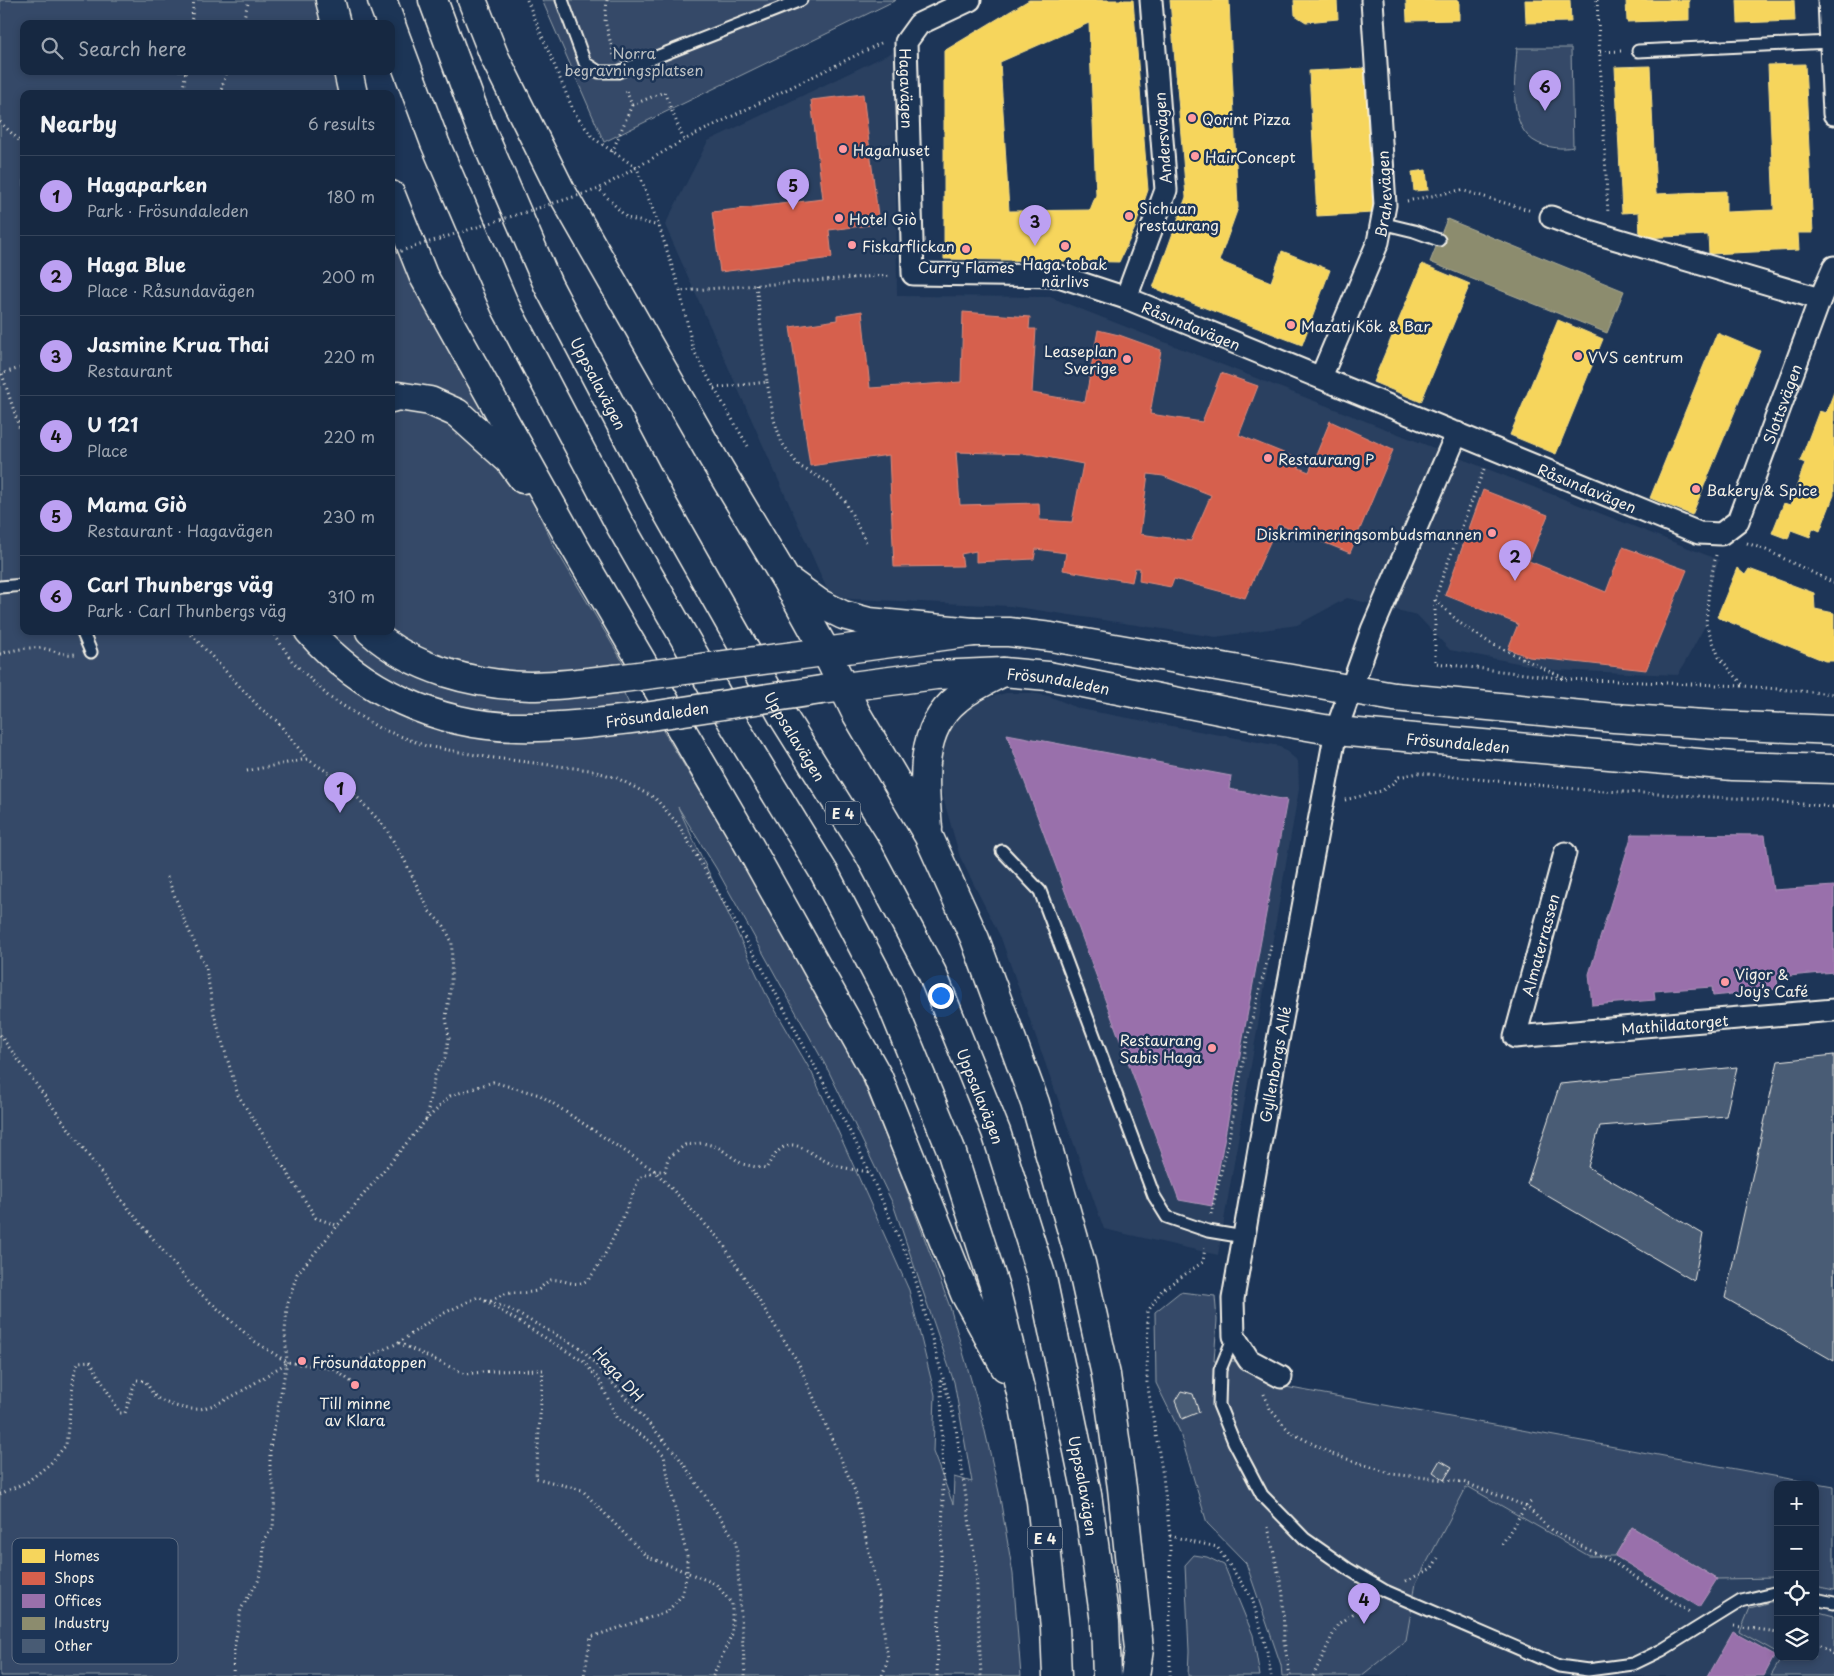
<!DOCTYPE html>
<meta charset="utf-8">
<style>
:root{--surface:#162841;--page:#23344c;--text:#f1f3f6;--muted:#9ea6b1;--line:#35445a;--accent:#bca0f2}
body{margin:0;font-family:"Playpen Sans",sans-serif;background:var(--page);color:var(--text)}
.controls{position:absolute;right:15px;bottom:15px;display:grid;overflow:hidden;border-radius:10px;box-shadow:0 2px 8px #0003}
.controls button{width:45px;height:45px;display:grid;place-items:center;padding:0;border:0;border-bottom:1px solid var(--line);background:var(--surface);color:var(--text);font:25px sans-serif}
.you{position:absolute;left:940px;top:995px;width:18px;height:18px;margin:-12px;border:4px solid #fff;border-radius:50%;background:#1a73e8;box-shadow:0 0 0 8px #1a73e833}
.badge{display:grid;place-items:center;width:32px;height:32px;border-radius:50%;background:var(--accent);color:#111;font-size:16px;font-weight:700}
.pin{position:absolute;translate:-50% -41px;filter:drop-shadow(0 1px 2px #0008)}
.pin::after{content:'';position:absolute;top:26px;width:18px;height:15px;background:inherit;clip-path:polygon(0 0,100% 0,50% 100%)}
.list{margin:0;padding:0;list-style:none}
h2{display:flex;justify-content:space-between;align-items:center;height:65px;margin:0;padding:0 20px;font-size:21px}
h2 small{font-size:16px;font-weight:400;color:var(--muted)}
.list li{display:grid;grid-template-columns:32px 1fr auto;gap:15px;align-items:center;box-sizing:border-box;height:80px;padding:0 20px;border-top:1px solid var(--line)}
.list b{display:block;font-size:19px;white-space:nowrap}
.list p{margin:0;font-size:16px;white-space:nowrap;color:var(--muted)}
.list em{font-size:16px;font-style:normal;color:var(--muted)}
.icon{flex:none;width:28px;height:28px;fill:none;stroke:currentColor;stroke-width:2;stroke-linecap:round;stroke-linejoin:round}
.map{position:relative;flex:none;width:1834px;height:1676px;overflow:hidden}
.search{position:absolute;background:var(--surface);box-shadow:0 2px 8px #0003;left:20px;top:20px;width:375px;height:55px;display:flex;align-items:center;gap:12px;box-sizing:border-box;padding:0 18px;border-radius:10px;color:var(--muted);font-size:19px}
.panel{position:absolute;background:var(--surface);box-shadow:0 2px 8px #0003;left:20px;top:90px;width:375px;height:545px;border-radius:10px}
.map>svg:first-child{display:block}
.built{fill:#2a4060}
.green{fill:#354a67;stroke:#949ea8;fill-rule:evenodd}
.homes{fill:#f6d55c;stroke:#f5dd86;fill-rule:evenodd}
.shops{fill:#d6604d;stroke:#df8c7c;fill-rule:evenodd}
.offices{fill:#9970ab;stroke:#b497bd}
.industry{fill:#8c8c6e;stroke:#abaa93}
.building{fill:#485b74;stroke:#f4f1e8}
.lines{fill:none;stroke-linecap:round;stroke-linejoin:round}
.lane-casing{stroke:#f4f1e8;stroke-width:15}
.street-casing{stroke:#f4f1e8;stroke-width:25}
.secondary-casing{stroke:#f4f1e8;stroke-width:31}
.highway-casing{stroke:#f4f1e8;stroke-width:31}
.path{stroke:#f4f1e8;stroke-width:3;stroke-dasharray:1 4;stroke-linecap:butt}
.lane{stroke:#1d3557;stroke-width:11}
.street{stroke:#1d3557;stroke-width:21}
.secondary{stroke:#1d3557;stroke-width:28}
.highway{stroke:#1d3557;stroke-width:28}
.secondary-bridge-casing{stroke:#f4f1e8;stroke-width:31;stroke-linecap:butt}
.path-bridge{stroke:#f4f1e8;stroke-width:3;stroke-dasharray:1 4;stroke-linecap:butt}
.secondary-bridge{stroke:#1d3557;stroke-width:28}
.poi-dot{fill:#ff9aa2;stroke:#1d3557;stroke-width:2}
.labels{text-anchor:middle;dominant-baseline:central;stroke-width:5;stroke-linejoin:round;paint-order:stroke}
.shield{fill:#1d3557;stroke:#b4b9bc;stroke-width:1}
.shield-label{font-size:14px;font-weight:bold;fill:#f4f1e8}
.park-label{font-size:15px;fill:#bbbfc1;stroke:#1d3557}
.street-label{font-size:15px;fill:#f4f1e8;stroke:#1d3557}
.poi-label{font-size:15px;fill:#f4f1e8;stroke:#1d3557;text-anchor:start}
.key{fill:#1d3557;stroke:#5e6d82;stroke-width:1}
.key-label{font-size:14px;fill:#f4f1e8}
</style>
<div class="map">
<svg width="1834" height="1676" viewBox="0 0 1834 1676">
<rect width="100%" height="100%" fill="#1d3557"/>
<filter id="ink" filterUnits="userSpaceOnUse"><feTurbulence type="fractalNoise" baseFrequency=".02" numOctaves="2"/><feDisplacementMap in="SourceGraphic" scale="10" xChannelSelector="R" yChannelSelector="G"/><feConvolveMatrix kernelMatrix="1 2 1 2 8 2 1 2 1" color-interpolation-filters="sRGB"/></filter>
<g filter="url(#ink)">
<!-- built -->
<path class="built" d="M895,51L897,296L1050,297L1719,560L1709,588L1706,624L1678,675L1554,670L1450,650L1417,615L1347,598L1297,625L1216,637L1010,606L831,598L665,225L708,141Z
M1006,693H1031L1049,696L1080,709L1280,746L1298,761L1299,789L1218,1255L1104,1229L1001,938L960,857L942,794L939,778V762L946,735L956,720L969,707L988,698Z
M1467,1485L1589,1556L1632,1527L1778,1578V1602H1770L1740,1632L1778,1653V1657H1782L1771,1676H1361L1406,1640L1416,1583Z
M1815,1586L1834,1590V1616L1815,1611Z"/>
<!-- green -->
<path class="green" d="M0,0H315L322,24H24V71H336L337,87L340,94H24V631H391V202L554,546L624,664L611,666L641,729H662L770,906L860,1074L898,1167L950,1307L982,1418L999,1492L1013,1574L1021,1676H0ZM678,807L716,868L828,1070L893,1204L954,1382L972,1482L954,1477L953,1504L933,1452L935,1395L909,1290L812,1073L766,994Z
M542,0H896L604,142Z
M1517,48H1571L1573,147C1563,149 1556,148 1546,146C1505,136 1515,80 1517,48Z
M1180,1292L1215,1296L1217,1320L1214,1361H1237L1280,1386L1834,1487V1590L1815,1586V1485H1778V1578L1717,1579L1632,1527L1615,1556H1589L1467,1486L1416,1583L1406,1640L1361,1676H1282L1281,1665L1246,1563L1207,1523L1179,1430L1156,1383L1155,1312Z
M1194,1555L1207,1557L1224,1565L1253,1635L1260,1676H1188L1189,1651L1185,1565Z
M1770,1602H1778V1653L1740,1632L1750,1608Z
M1815,1611L1834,1616V1676H1771L1782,1657H1815Z"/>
<!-- homes -->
<path class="homes" d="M1029,0H1133L1148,190L1135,228L1119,262L944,259V51ZM1089,23L1096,195L1090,210L1009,211L1000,62Z
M1170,0H1229L1238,208L1219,261L1271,282L1282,251L1330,270L1302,345L1153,288L1186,197Z
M1294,0H1337L1338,19L1306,22L1295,15Z
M1406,0H1459V20L1407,21Z
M1525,0H1570L1571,22L1526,23Z
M1626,0H1689V20L1627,22Z
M1737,0H1794L1795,21L1738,23Z
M1805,64L1813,233H1798L1799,250L1709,254L1708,235L1640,238L1639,212L1622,213L1615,67L1650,66L1656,194L1726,191V212L1774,210L1768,65Z
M1365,68L1373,213L1317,216L1309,71Z
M1426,170L1428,190L1414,191L1412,172Z
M1422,264L1470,284L1421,402L1373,382Z
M1558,320L1603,339L1556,454L1510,435Z
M1717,333L1760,351L1692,515L1650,498Z
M1834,392V495L1820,531L1813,528L1810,537L1791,530L1788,539L1772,533L1784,503L1790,505L1805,463L1800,461L1819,411L1826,413Z
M1737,568L1745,575L1749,569L1814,593L1815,609L1834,613V661H1825L1717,617Z"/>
<!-- shops -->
<path class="shops" d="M863,94L879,224L829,230L832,258L720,272L712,212L823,199L811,100Z
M862,311L870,388L961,382L963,312L1030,317L1029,329H1036L1032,393L1085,402L1098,330L1119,335L1161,350L1150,414L1202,422L1221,373L1258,386L1239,435L1301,460L1299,468L1309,472L1330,421L1393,450L1350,553L1278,524L1245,598L1174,579L1171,587L1139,581L1140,568H1135L1132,582L1063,570L1066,553L1036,549L1034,559L976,562V551L961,554L963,566L894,567L889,455L810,466L790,327L837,320V315ZM956,452L1031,454L1083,464L1072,522L1040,520L1039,503L960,505ZM1148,474L1163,476L1211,495L1191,541L1140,534Z
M1483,490L1548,515L1529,561L1606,592L1623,547L1687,570L1646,670L1529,657L1508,649L1518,624L1445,595Z"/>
<!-- offices -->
<path class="offices" d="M1007,734L1231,776L1229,789L1287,800L1212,1206L1179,1200Z
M1632,834L1765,835L1773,890L1834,886V972L1777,977L1778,989L1713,996L1712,987L1654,991L1655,1000L1592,1005L1589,974Z
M1632,1527L1717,1579L1699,1607L1615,1556Z
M1733,1632L1775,1655L1764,1676H1708Z"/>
<!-- industry -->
<path class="industry" d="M1447,219L1624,291L1607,333L1430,262Z"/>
<!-- building -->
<path class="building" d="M1834,1055V1361L1725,1298L1778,1061Z
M1737,1067L1726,1116L1600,1126L1588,1167L1703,1234L1694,1281L1527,1184L1560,1084Z
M1181,1391L1193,1394L1199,1412L1182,1419L1175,1401Z
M1440,1460L1452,1467L1444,1480L1433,1472Z"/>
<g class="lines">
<!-- lane casing -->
<g class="lane-casing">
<path id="lane" d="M562,0L585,63L599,72H618L801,0
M1638,51L1831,42
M1381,223L1414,231L1439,240
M0,587L24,585
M82,631L91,652
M1002,851L1040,891L1154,1196L1167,1217L1208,1231L1244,1237
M1234,1336L1220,1370L1219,1405L1234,1442L1262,1495L1305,1539L1348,1569L1385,1591L1559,1666L1588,1670L1633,1664L1662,1650L1741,1601L1778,1592
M1815,1599L1834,1603"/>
</g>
<!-- street casing -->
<g class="street-casing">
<g id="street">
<path id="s1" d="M970,0L919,24L906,42L913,274L1059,276L1126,298L1699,533L1721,534L1738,521L1820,299L1834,267"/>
<path d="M1829,0L1834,114"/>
<path d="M1551,217L1589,231L1820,299"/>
<path d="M1126,298L1166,190L1151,0"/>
<path id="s2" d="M1321,377L1378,242L1385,205L1372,0"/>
<path id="s3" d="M1565,853L1515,1037L1834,1010"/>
<path id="s4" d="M1281,1377L1249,1360L1234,1336L1233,1299L1277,1046L1336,731L1372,630L1457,433"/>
</g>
</g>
<!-- secondary casing -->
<g class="secondary-casing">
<g id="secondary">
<path d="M309,631C361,691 438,726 517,727C557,728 598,723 638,718"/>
<path d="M370,631C413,669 474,685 530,686C558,686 587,682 615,679"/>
<path d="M794,656L973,632H1009L1051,637L1394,697L1614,718L1719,725L1834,730"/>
<path id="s5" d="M821,690L936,675L1003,672L1048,676L1244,715L1336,731L1733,766L1834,769"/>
</g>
</g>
<!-- highway casing -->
<g class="highway-casing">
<g id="highway">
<path d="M330,0L336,24"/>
<path d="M382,0L391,24"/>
<path id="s6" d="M433,0L480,127L548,285L662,503L782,715L869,854L932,973L996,1132L1042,1278L1087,1494L1105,1622L1107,1676"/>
<path d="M472,0L495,58L561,191L713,458L786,580L826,652L856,713L929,837L975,939L1035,1103L1081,1263L1106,1375L1122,1488L1139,1649L1135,1676"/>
<path d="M391,25L435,143L505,306L620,525L737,730L825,874L887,993L950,1147L995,1288L1023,1401L1041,1501L1055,1627L1057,1676"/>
<path d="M348,71L353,94"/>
<path d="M391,195L423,275L573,544L742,833L878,1077L965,1294L1005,1367"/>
<path d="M391,398L398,396L430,401L457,413L509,460L523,479"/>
<path d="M790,582L819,603L843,615L869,622L973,632"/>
<path d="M928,828C924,783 918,730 957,699C970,688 988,680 1003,672"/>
</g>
</g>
<!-- path -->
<path class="path" d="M527,0L574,112L593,138L637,168L659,226L680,291L891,275
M607,0L605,21L614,56
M1597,0L1608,214
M191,24L194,0
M242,24L249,0
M1600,52L1622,51
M182,94L186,71
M220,94L227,71
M632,105L664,92L684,140
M0,122L24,145
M612,152L632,105L625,88
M1407,201L1461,190L1532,211
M659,226L627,218L599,189L684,140L883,42
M680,291L693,349L714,388L749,448
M0,374L24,367
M2,374L24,442
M767,382L774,420L782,443L799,466L826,481L845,501L866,542
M714,388L767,382L756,284
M1484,469L1442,578L1435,600L1460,623L1490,643L1564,678
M1747,543L1766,550L1834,583
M1716,555L1709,588L1706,624L1719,657L1744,686
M1435,600V663L1566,679L1744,686L1834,694
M188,631L260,708L277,721L307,759L342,781L385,827L405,861L429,911L444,926L452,942L451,985L446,1017L449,1038L445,1058L435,1074L426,1120
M272,631L292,661L329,697L379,728L426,746L487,757L590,770L617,778L655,798L678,824L760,964L856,1143L912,1267L955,1421L976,1567L981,1676
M0,654C13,650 26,647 40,648C52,649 62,656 75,654
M247,771L307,759
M1345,800L1381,791L1392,784L1399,777L1418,773L1587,790L1750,799L1834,807
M167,877L186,924L206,968L214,1014L238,1095L316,1218L339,1226
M0,1035L118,1196L192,1286L254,1341L287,1362L334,1369L370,1356L398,1343L436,1317L478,1297L507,1308L582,1349L678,1456L736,1541L745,1676
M1211,1214L1228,1143L1248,1035L1272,942
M485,1301L583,1361L600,1381L617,1419L650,1441L664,1455L670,1487L687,1556V1573L682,1595L667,1612L591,1637L584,1676
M491,1301C495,1299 500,1295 505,1294C515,1292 524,1294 536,1291C541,1289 545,1282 551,1280C562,1278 575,1288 586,1281C601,1271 632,1198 639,1178L655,1171H665L668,1158L685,1145L703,1143L718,1147L742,1164L766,1169C790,1124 803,1154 835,1165C846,1169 858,1170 869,1172
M399,1343L465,1374L492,1371L543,1370L536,1478L582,1490L646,1556L716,1584L732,1604V1634L713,1676
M334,1369L353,1383
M1264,1394L1270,1409L1290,1432L1332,1454L1392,1474L1463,1482L1526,1506L1552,1531L1611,1561L1691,1613
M0,1494L27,1482L50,1464L66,1445L74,1375L78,1362L90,1361L120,1413H125L134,1385L137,1380L145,1381C149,1386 152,1394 156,1397C166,1405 192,1412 204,1408C234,1400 260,1378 287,1363
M1268,1527L1283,1594L1284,1641L1290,1676
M1170,1536L1217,1547L1252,1598L1267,1651L1271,1676
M1502,1544L1526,1506L1532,1501
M1406,1581L1432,1568L1438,1558
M1734,1626L1778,1632
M1815,1644L1822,1647L1834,1654
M233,1676L234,1650L241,1609L258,1581L263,1564L264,1539L273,1528L275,1495L270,1470V1448L287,1362L285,1332L287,1306L297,1274L426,1120L450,1096L493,1082L540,1095L655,1171L721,1241L798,1362L855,1491L878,1591L888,1659L882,1676
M937,1676L943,1503L941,1379
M1170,1676V1536L1163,1476L1147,1382L1148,1311L1162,1290L1203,1262L1205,1247
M1313,1676L1338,1624L1370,1602"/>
<!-- lane -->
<use href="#lane" class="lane"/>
<!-- street -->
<use href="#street" class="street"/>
<!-- secondary -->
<use href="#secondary" class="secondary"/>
<!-- highway -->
<use href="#highway" class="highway"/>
<!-- secondary-bridge casing -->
<g class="secondary-bridge-casing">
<path id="secondary-bridge" d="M615,679L794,656
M638,718L821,690"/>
</g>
<!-- path-bridge -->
<path class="path-bridge" d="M391,254L599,189"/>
<!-- secondary-bridge -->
<use href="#secondary-bridge" class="secondary-bridge"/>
</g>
</g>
<!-- markers -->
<g class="poi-dot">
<circle cx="1192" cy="118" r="5"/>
<circle cx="843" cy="149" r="5"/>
<circle cx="1195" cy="156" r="5"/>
<circle cx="1129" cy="216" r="5"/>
<circle cx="839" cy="218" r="5"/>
<circle cx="852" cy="245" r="5"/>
<circle cx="1065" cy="246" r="5"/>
<circle cx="966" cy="249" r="5"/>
<circle cx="1291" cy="325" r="5"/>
<circle cx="1578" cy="356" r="5"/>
<circle cx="1127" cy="359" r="5"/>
<circle cx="1268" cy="458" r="5"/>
<circle cx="1696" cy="489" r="5"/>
<circle cx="1492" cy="533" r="5"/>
<circle cx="1725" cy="982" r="5"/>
<circle cx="1212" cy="1048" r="5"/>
<circle cx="302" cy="1361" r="5"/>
<circle cx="355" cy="1385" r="5"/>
</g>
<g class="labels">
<!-- shield labels -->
<g class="shield">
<rect x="825.5" y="801.5" width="35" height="23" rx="4"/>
<rect x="1027.5" y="1526.5" width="35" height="23" rx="4"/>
</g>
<g class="shield-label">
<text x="843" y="813">E 4</text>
<text x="1045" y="1538">E 4</text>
</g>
<!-- park labels -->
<g class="park-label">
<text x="634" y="52">Norra<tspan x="634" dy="17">begravningsplatsen</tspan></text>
</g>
<!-- street labels -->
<g class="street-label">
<text stroke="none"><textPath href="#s1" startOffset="125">Hagavägen</textPath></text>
<text transform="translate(1162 138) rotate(-94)">Andersvägen</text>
<text stroke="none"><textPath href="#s2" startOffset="195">Brahevägen</textPath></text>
<text stroke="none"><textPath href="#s1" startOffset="598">Råsundavägen</textPath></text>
<text stroke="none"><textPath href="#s6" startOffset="418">Uppsalavägen</textPath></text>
<text stroke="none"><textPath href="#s1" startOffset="1315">Slottsvägen</textPath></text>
<text stroke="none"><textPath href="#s1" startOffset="1026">Råsundavägen</textPath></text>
<text stroke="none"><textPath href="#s5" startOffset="239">Frösundaleden</textPath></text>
<text transform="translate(657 714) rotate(-8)">Frösundaleden</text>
<text stroke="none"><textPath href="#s6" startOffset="822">Uppsalavägen</textPath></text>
<text stroke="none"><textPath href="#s5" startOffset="644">Frösundaleden</textPath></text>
<text transform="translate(1540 945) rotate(-75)">Almaterrassen</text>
<text stroke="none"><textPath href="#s3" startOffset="351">Mathildatorget</textPath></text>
<text stroke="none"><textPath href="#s4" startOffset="340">Gyllenborgs Allé</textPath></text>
<text stroke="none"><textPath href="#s6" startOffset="1228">Uppsalavägen</textPath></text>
<text transform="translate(619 1374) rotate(48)">Haga DH</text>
<text stroke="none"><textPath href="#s6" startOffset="1632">Uppsalavägen</textPath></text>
</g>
<!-- poi labels -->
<g class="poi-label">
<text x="1202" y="118">Qorint Pizza</text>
<text x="853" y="149">Hagahuset</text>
<text x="1205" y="156">HairConcept</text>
<text x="1139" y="207">Sichuan<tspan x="1139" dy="17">restaurang</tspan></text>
<text x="849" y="218">Hotel Giò</text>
<text x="862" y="245">Fiskarflickan</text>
<text x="1065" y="263" text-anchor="middle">Haga tobak<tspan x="1065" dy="17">närlivs</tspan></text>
<text x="966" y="266" text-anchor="middle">Curry Flames</text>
<text x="1301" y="325">Mazati Kök &amp; Bar</text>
<text x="1117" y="350" text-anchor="end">Leaseplan<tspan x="1117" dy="17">Sverige</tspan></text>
<text x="1588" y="356">VVS centrum</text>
<text x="1278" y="458">Restaurang P</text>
<text x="1706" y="489">Bakery &amp; Spice</text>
<text x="1482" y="533" text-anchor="end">Diskrimineringsombudsmannen</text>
<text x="1735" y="973">Vigor &amp;<tspan x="1735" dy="17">Joy’s Café</tspan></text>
<text x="1202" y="1039" text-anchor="end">Restaurang<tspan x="1202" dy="17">Sabis Haga</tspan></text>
<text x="312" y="1361">Frösundatoppen</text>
<text x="355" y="1402" text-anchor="middle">Till minne<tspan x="355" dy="17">av Klara</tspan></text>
</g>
</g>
<!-- legend -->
<rect x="12" y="1538" width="166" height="126" rx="8" class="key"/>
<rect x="22" y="1549" width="23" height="14" fill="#f6d55c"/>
<rect x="22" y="1572" width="23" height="13" fill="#d6604d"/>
<rect x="22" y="1594" width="23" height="14" fill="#9970ab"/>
<rect x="22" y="1617" width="23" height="13" fill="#8c8c6e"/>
<rect x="22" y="1639" width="23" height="14" fill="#485b74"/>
<g class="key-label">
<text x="54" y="1561">Homes</text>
<text x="54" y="1583">Shops</text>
<text x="54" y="1606">Offices</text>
<text x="54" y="1628">Industry</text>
<text x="54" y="1651">Other</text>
</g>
</svg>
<div class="controls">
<button>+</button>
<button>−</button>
<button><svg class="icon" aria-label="locate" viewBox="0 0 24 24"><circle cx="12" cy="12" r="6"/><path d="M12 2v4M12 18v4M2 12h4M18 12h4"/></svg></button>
<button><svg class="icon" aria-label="layers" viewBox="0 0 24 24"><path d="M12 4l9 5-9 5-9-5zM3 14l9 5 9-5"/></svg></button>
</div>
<div class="you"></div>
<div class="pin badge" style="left:340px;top:813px">1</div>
<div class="pin badge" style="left:1515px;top:581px">2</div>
<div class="pin badge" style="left:1035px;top:246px">3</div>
<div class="pin badge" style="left:1364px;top:1624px">4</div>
<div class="pin badge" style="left:793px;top:210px">5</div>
<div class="pin badge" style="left:1545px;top:111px">6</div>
<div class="search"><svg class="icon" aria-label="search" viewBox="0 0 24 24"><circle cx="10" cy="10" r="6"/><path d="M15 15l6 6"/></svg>Search here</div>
<section class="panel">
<h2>Nearby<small>6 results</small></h2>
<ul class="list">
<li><span class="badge">1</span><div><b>Hagaparken</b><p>Park · Frösundaleden</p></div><em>180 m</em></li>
<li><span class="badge">2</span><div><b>Haga Blue</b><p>Place · Råsundavägen</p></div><em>200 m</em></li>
<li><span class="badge">3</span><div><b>Jasmine Krua Thai</b><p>Restaurant</p></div><em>220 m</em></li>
<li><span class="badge">4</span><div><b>U 121</b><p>Place</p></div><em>220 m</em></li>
<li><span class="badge">5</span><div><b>Mama Giò</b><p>Restaurant · Hagavägen</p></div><em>230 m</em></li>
<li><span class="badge">6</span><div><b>Carl Thunbergs väg</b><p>Park · Carl Thunbergs väg</p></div><em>310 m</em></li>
</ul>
</section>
</div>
